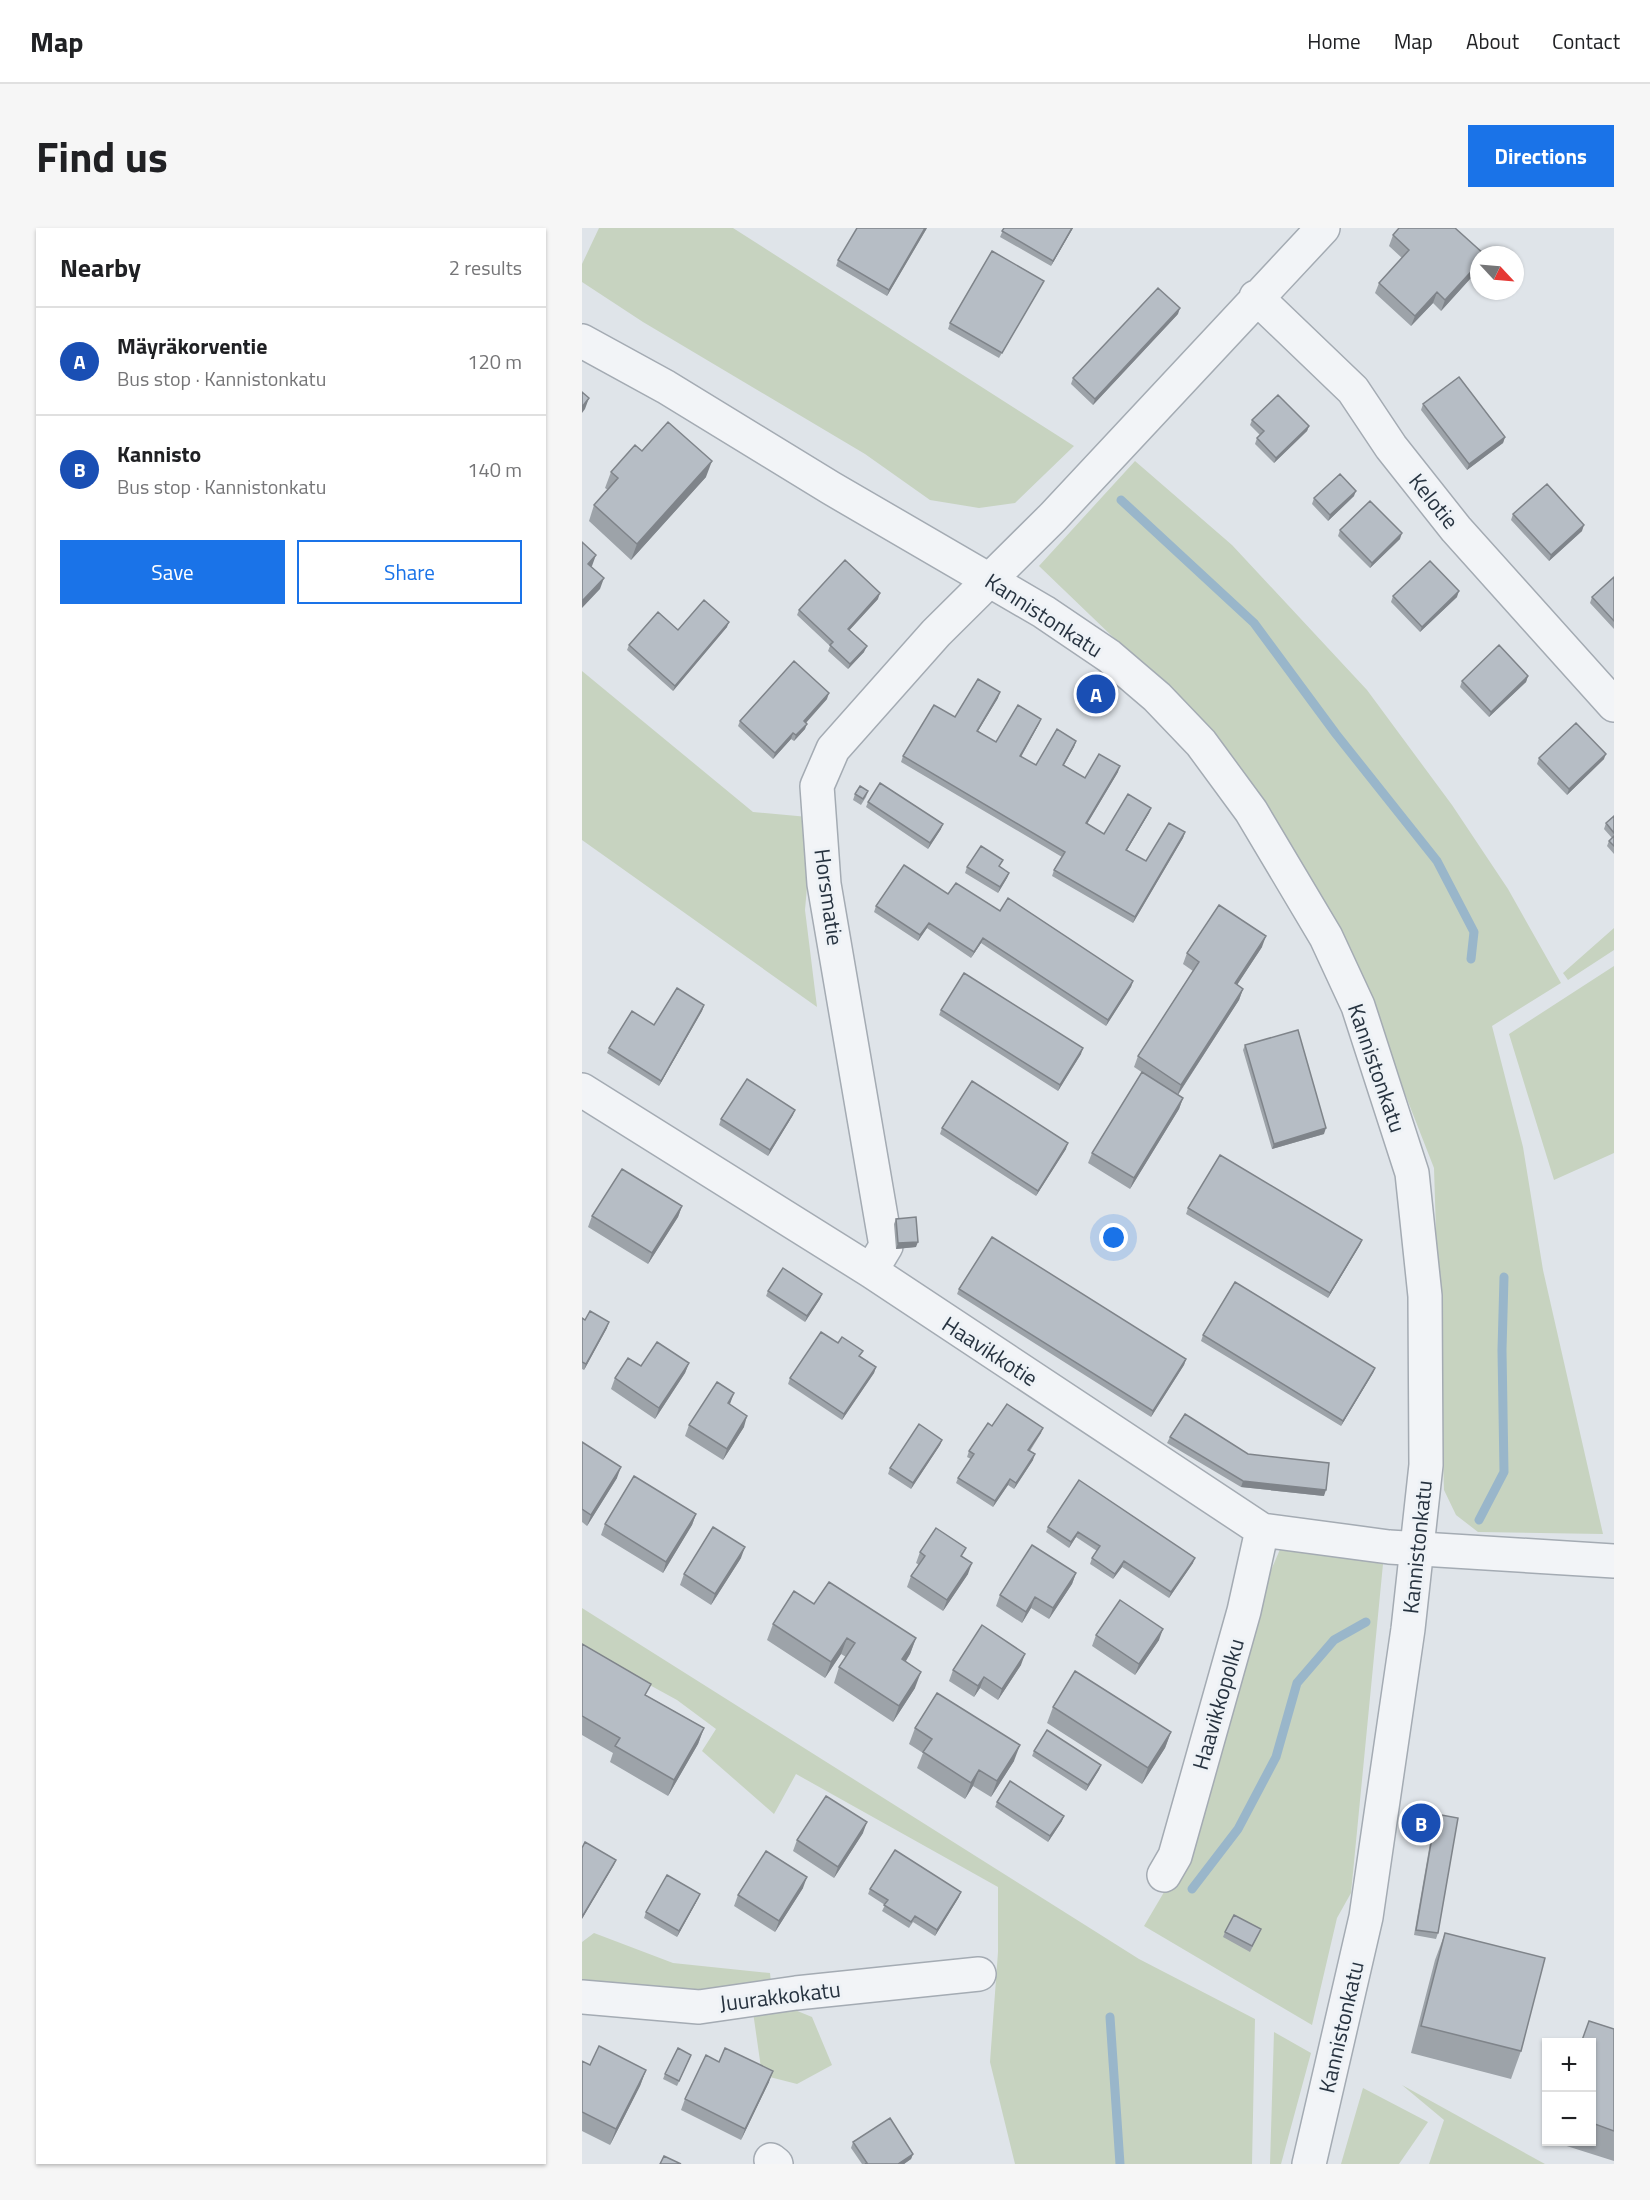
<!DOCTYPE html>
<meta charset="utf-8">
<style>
:root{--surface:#fff;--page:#f6f6f6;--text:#202124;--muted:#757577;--line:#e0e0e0;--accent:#1a73e8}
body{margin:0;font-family:"Titillium Web",sans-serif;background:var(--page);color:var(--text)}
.controls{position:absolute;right:18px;bottom:18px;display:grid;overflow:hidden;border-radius:0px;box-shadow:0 2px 4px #0004}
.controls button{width:54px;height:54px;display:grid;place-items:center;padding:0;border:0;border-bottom:2px solid var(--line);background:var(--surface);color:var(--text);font:30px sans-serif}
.compass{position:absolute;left:888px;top:18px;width:54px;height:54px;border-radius:50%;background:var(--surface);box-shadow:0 2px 4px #0004;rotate:116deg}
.you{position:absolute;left:532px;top:1010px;width:21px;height:21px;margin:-15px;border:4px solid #fff;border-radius:50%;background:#1a73e8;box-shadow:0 0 0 9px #1a73e833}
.badge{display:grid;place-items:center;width:39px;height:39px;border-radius:50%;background:var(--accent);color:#fff;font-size:20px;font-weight:700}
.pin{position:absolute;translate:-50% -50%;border:3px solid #fff;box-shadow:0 2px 6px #0006}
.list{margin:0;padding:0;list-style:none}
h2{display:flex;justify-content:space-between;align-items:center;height:78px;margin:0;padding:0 24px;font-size:26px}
h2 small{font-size:20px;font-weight:400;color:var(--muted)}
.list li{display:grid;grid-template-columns:39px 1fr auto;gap:18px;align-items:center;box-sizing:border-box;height:108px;padding:0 24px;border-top:2px solid var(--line)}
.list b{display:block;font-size:22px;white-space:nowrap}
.list p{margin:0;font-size:20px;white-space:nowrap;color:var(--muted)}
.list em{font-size:20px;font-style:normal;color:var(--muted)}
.actions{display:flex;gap:12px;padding:18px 24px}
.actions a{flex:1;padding:14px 0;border:2px solid var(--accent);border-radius:0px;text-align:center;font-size:21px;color:var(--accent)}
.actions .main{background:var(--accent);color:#fff}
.map{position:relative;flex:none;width:1032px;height:1936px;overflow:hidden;border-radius:0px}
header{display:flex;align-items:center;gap:36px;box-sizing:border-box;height:84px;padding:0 30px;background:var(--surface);border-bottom:2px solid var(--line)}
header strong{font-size:28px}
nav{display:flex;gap:33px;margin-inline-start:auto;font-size:21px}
.intro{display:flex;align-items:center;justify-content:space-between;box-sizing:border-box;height:144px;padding:0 36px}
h1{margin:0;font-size:42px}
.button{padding:15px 27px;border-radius:0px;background:var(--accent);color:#fff;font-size:21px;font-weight:700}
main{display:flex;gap:36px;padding:0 36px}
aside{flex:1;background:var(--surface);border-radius:0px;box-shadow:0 2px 4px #0004}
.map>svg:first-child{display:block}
.green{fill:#c7d3c0}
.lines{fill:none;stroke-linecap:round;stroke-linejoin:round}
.stream{stroke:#99b6ca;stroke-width:9}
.minor-casing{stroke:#a4abb3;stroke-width:36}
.tertiary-casing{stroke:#a4abb3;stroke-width:36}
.minor{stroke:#f2f4f7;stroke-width:33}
.tertiary{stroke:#f2f4f7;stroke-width:33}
.wall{fill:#9da3a9}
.shaded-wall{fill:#7f848a}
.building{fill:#b6bdc5;stroke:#7f848a;stroke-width:1.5}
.labels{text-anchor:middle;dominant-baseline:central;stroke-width:6;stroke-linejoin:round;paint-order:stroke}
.street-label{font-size:22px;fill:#273340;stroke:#eef2f6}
</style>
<header>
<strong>Map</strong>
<nav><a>Home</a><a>Map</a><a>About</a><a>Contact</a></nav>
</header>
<div class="intro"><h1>Find us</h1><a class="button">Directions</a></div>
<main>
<aside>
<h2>Nearby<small>2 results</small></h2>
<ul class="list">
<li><span class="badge" style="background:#1a4fb4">A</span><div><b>Mäyräkorventie</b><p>Bus stop · Kannistonkatu</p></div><em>120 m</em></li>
<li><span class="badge" style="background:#1a4fb4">B</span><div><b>Kannisto</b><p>Bus stop · Kannistonkatu</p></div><em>140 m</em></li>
</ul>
<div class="actions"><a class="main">Save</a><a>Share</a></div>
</aside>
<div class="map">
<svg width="1032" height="1936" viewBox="0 0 1032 1936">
<rect width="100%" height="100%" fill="#dfe4e9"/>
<!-- green -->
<path class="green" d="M17,0H151L492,218L433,275L397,280L348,272L283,226L61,94L0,54V36Z
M553,233L650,317L785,462L870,577L926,661L979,755L910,798L941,919L961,1042L1021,1306L896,1304L874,1287L862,1262L852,940L759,702L636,510L457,338Z
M0,443L171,584L237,590L228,624L223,682L235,779L0,612Z
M1032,700V722L986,752L981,745Z
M1032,738V925L972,952L927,806Z
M699,1319L801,1336L769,1665L755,1690L730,1797L562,1698L601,1632L670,1387Z
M0,1380L557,1731L673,1791L670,1936H433L408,1834L416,1724V1659L214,1546L192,1586L120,1523L134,1501L95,1472L0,1420Z
M12,1705L91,1735L188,1745L191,1773L230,1789L250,1837L215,1856L180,1847L168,1763L90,1772L0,1752V1714Z
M692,1804L729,1825L699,1936H688Z
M820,1857L963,1936H847L862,1892Z
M781,1860L846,1894L817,1936H759Z"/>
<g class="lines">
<!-- stream -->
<path class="stream" d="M539,272L672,395L754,506L855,633L892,704L889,731
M897,1292L922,1244L920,1122L922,1049
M610,1661L656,1601L694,1529L715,1455L752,1412L784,1394
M528,1789L538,1936"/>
<!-- minor casing -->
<g class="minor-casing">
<path id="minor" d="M674,69L771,162L809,219L874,301L1032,477
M0,862L289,1043L680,1302L807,1319L1032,1333
M289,1043L304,1018L242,656L235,558L251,521L354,405L471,289L741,0
M582,1647L593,1628L662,1383L680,1302
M0,1769L117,1779L214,1765L397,1746
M189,1932L194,1936"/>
</g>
<!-- tertiary casing -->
<g class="tertiary-casing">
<path id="tertiary" d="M0,113L84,159L249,260L462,384L527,428L575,469L619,515L669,583L744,709L776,778L830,945L843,1068L844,1237L826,1401L784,1689L727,1936"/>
</g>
<!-- minor -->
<use href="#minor" class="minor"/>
<!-- tertiary -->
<use href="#tertiary" class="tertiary"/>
</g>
<!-- wall -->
<path class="wall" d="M345,0L305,68L254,38L256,32Z
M422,0H491L469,38L418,9Z
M811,7L897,27V41L859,83L851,75L829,98L793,65L797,55L820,30L807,18Z
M462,53L459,58L417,130L366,101L368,95Z
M596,86L511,177L489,156L491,150Z
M841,176L923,209L921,215L885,242L839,182Z
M670,192L727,198L725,203L692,235L673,216L675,210L678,207L668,197Z
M60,223L124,249L49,332L7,293L12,277L26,262L23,260L29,244Z
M772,268L746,293L730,276L732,270Z
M931,286L1000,303L967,333L929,292Z
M758,302L818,311L788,340L756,308Z
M1032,349V401L1008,375L1010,369Z
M811,368L875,369L838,404L809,374Z
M296,371L267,402L282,424L266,441L246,423L248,418L215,387L217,382Z
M145,399L91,463L45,422L47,417L96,402Z
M946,448L944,454L907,489L878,459L880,453Z
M416,470L396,503L414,514L459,491L457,496L439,529L454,537L494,513L492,519L482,537L503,550L536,544L505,596L522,606L569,580L567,585L545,622L564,633L603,604L601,610L551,695L470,648L472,642L480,629L319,534L321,528L373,489Z
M245,471L224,495L223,501L212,513L209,511L191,531L156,498L158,493Z
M957,530L1022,531L985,567L955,536Z
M286,563L284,569L279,577L271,572L273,566Z
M286,574L359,601L346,621L284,579Z
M1032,588V626L1025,618L1027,613L1030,610L1022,601L1024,595Z
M385,639H418L427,645L425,650L416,665L383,645Z
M366,666L418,683L551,753L549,759L524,798L399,715L389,730L345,700L336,713L292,684L294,678Z
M680,719L655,757L661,761L657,772L596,867L601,870L597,881L548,961L506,935L510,925L564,847L552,839L556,828L611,743L601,736L605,725Z
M122,777L120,783L77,858L25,825L27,820L72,797Z
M359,782L499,826L476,863L357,787Z
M663,817L742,906L690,921L661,822Z
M211,887L186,928L137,897L139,891Z
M360,900L484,921L454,968L358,906Z
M100,978L96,989L66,1036L6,999L10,988Z
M606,980L780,1012L778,1017L746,1070L604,986Z
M314,991L334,1019L314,1021L312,996Z
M377,1061L604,1131L602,1137L569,1189L375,1066Z
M186,1063L240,1066L238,1071L223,1094L184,1068Z
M0,1090L25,1100L2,1142L0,1141Z
M621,1107L793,1140L791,1145L759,1198L619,1113Z
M256,1115L294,1139L292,1145L260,1192L206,1156L208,1150Z
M107,1135L103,1145L73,1191L29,1161L33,1150L59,1138Z
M107,1197L162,1199L141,1232L103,1208Z
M410,1198L459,1205L448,1223L451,1232L432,1261L426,1257L411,1279L374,1255L376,1250L389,1231L385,1229L387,1223Z
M588,1209L666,1226L742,1268L659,1259L585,1215Z
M360,1212L358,1217L329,1261L306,1246L308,1240Z
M0,1214L35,1250L5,1298L0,1294Z
M497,1252L611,1335L587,1370L540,1339L531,1351L508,1336L510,1330L515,1323L494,1309L487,1320L464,1304L466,1299Z
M114,1286L110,1297L81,1345L19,1307L23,1296Z
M338,1324L381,1329L386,1346L361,1383L325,1359L329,1348L337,1337L334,1335Z
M159,1330L129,1377L98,1357L102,1346Z
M494,1345L490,1356L467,1391L449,1380L440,1395L414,1378L418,1367Z
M232,1376L334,1410L328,1426L324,1433L333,1460L311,1494L252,1455L257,1439L264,1429L259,1426L243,1450L185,1412L191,1396Z
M514,1407L577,1412L553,1447L510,1418Z
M0,1416L65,1468L122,1500L116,1516L86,1568L28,1534L31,1525L0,1507Z
M439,1437L416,1472L398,1460L392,1469L367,1453L371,1442Z
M471,1479L589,1504L583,1520L560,1556L465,1495Z
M333,1500L432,1533L409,1569L391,1558L383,1571L335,1540L341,1525L327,1516Z
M452,1523L519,1537L517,1542L504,1563L450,1528Z
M415,1574L480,1593L466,1614L413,1579Z
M854,1586L856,1705L854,1711L832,1707L852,1592Z
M281,1605L252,1650L211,1623L215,1612Z
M221,1660L193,1704L152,1678L156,1667Z
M288,1661L377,1669L353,1708L331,1694L327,1700L300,1683L303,1677L286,1666Z
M118,1666L116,1671L95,1709L62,1690L64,1684Z
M643,1704L677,1706L668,1724L641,1709Z
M863,1705L939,1823L929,1851L829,1825L853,1732Z
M1007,1793L1032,1801V1933L972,1914H1010V1815H999Z
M107,1832L95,1858L81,1851L83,1846Z
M0,1833L8,1837L64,1842L58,1858L28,1917L0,1903Z
M137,1834L187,1854L159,1912L99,1882L103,1871Z
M271,1914L331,1926L329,1931L322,1936H280L269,1920Z"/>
<!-- shaded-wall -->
<path class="shaded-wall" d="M343,0H345L305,68L307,62Z
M490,0H491L469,38L471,33Z
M897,35V41L859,83L863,72Z
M855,64L851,75L829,98L833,88Z
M598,80L596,86L511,177L513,171Z
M7,170L3,181L0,185V179Z
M727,198L725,203L692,235L694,230Z
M923,209L921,215L885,242L887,236Z
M130,233L124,249L49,332L55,316Z
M774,263L772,268L746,293L748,287Z
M1002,297L1000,303L967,333L969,327Z
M820,305L818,311L788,340L790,335Z
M14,327L10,338L2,347L6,336Z
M22,350L18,361L0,380V373Z
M877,363L875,369L838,404L840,399Z
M298,365L296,371L264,406L266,401Z
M147,394L145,399L91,463L93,458Z
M285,418L282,424L266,441L268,436Z
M946,448L944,454L907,489L909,484Z
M418,464L416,470L393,508L395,503Z
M247,465L245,471L220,499L222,493Z
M459,491L457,496L436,534L438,528Z
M225,496L223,501L212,513L214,507Z
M211,505L209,511L191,531L193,525Z
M494,513L492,519L479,542L481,537Z
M1024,526L1022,531L985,567L987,561Z
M538,538L536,544L502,601L504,595Z
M569,580L567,585L542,627L544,622Z
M361,596L359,601L346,621L348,615Z
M603,604L601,610L551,695L553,689Z
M427,645L425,650L416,665L418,659Z
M347,695L345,700L336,713L338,707Z
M684,708L680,719L649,766L653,755Z
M401,710L399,715L389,730L392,724Z
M551,753L549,759L524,798L526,792Z
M661,761L657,772L595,868L599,857Z
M122,777L120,783L77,858L79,853Z
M501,820L499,826L476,863L478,857Z
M601,870L597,881L548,961L552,950Z
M213,882L211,887L186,928L188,922Z
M744,900L742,906L690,921L692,916Z
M486,915L484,921L454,968L456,963Z
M100,978L96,989L66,1036L70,1025Z
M780,1012L778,1017L746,1070L748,1065Z
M336,1014L334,1019L314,1021L316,1015Z
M240,1066L238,1071L223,1094L225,1088Z
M27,1094L25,1100L2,1142L4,1136Z
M604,1131L602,1137L569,1189L571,1183Z
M107,1135L103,1145L73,1191L77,1180Z
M294,1139L292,1145L260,1192L262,1186Z
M793,1140L791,1145L759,1198L761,1193Z
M152,1165L148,1176L142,1186L146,1175Z
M165,1188L162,1199L141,1232L145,1221Z
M461,1200L459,1205L444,1227L446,1222Z
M360,1212L358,1217L329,1261L331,1255Z
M453,1226L451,1232L432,1261L434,1255Z
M39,1239L35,1250L5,1298L9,1287Z
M428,1251L426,1257L411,1279L413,1273Z
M661,1253L744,1262L742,1268L659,1259Z
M114,1286L110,1297L81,1345L84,1334Z
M496,1304L494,1309L487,1320L489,1314Z
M163,1319L159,1330L129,1377L133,1366Z
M613,1330L611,1335L587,1370L589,1364Z
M542,1333L540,1339L531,1351L533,1346Z
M390,1335L386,1346L361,1383L365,1372Z
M494,1345L490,1356L467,1391L471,1380Z
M453,1369L449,1380L440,1395L444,1384Z
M581,1401L577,1412L553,1447L557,1436Z
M265,1410L259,1426L243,1450L249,1434Z
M334,1410L328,1426L315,1447L320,1431Z
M443,1426L439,1437L416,1472L420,1461Z
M339,1444L333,1460L311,1494L317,1478Z
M402,1449L398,1460L392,1469L396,1458Z
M122,1500L116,1516L86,1568L92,1552Z
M589,1504L583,1520L560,1556L566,1540Z
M438,1517L432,1533L409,1569L415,1553Z
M519,1537L517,1542L504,1563L506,1557Z
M397,1542L391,1558L383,1571L389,1555Z
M482,1588L480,1593L466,1614L468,1608Z
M285,1594L281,1605L252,1650L256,1639Z
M34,1632L32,1637L0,1691V1689Z
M225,1649L221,1660L193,1704L197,1693Z
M379,1664L377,1669L353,1708L355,1702Z
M118,1666L116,1671L95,1709L97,1703Z
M64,1842L58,1858L28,1917L34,1901Z
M191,1843L187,1854L159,1912L163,1901Z
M331,1926L329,1931L322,1936H316Z"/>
<!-- building -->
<path class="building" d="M275,0H343L307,62L256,32Z
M422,0H490L471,33L420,3Z
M817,0H873L903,27H897V35L863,72L855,64L833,88L797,55L827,22L811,7Z
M410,23L462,53L420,125L368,95Z
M576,60L598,80L513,171L491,150Z
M877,149L923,209L887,236L841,176Z
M0,164L7,170L0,179Z
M696,167L727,198L694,230L675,210L682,203L670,192Z
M86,194L130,233L55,316L12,277L36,250L29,244L53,217L60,223Z
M758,246L774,263L748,287L732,270Z
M965,256L1002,297L969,327L931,286Z
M788,273L820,305L790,335L758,302Z
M0,314L14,327L6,336L22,350L0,373Z
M263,332L298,365L266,401L285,418L268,436L248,417L251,414L217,382Z
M848,333L877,363L840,399L811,368Z
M1032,349V393L1010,369Z
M122,372L147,394L93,458L47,417L76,384L96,402Z
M917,417L946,448L909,484L880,453Z
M212,433L247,465L222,493L225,496L214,507L211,505L193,525L158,493Z
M396,451L418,464L395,503L414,514L436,477L459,491L438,528L454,537L475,501L494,513L481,537L503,550L517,526L538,538L504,595L522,606L546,566L569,580L544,622L564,633L587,595L603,604L553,689L472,642L483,624L321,528L352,477L373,489Z
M994,495L1024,526L987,561L957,530Z
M298,555L361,596L348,615L286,574Z
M278,558L286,563L281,571L273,566Z
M1032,588V605L1024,595Z
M1032,608V618L1027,613Z
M399,618L421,632L417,638L427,645L418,659L385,639Z
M322,637L366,666L374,655L418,683L426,670L551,753L526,792L401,710L392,724L347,695L338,707L294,678Z
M637,677L684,708L653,755L661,761L599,857L556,828L617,734L605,725Z
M382,745L501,820L478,857L359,782Z
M95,760L122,777L79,853L27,820L50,783L72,797Z
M716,802L744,900L692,916L663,817Z
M560,844L601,870L552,950L510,925Z
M165,851L213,882L188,922L139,891Z
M390,853L486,915L456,963L360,900Z
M638,927L780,1012L748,1065L606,980Z
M40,941L100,978L70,1025L10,988Z
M334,989L336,1014L316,1015L314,991Z
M410,1009L604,1131L571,1183L377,1061Z
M201,1040L240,1066L225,1088L186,1063Z
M653,1054L793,1140L761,1193L621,1107Z
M8,1083L27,1094L4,1136L0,1134V1090L3,1092Z
M239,1104L256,1115L260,1109L281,1123L277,1128L294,1139L262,1186L208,1150Z
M75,1114L107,1135L77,1180L33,1150L46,1130L59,1138Z
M135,1154L152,1165L146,1175L165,1188L145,1221L107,1197Z
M425,1176L461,1200L446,1222L453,1226L434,1255L428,1251L413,1273L376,1250L392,1226L387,1223L406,1195L410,1198Z
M603,1186L666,1226L747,1235L744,1262L661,1253L588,1209Z
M337,1196L360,1212L331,1255L308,1240Z
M0,1214L39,1239L9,1287L0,1281Z
M52,1248L114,1286L84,1334L23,1296Z
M497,1252L613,1330L589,1364L542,1333L533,1346L510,1330L518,1318L496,1304L489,1314L466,1299Z
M131,1299L163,1319L133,1366L102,1346Z
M354,1300L384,1320L379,1328L390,1335L365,1372L329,1348L343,1328L338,1324Z
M450,1317L494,1345L471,1380L453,1369L444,1384L418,1367Z
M247,1354L334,1410L320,1431L339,1444L317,1478L257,1439L273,1415L265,1410L249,1434L191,1396L212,1363L232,1376Z
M538,1372L581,1401L557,1436L514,1407Z
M400,1397L443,1426L420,1461L402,1449L396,1458L371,1442Z
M0,1416L69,1456L63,1467L122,1500L92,1552L33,1518L38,1510L0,1488Z
M493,1443L589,1504L566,1540L471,1479Z
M355,1465L438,1517L415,1553L397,1542L389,1555L341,1524L350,1511L333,1500Z
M465,1502L519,1537L506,1557L452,1523Z
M428,1553L482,1588L468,1608L415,1574Z
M244,1568L285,1594L256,1639L215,1612Z
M854,1586L876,1590L856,1705L834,1702Z
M3,1614L34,1632L0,1689V1620Z
M313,1622L379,1664L355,1702L333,1688L329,1694L302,1677L306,1672L288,1661Z
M184,1623L225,1649L197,1693L156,1667Z
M85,1647L118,1666L97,1703L64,1684Z
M652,1687L679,1701L670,1718L643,1704Z
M863,1705L963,1730L939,1823L839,1798Z
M1007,1793L1032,1801V1903L1010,1895V1815H999Z
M17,1818L64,1842L34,1901L0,1884V1833L8,1837Z
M96,1820L109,1827L97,1853L83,1846Z
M143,1820L191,1843L163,1901L103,1871L124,1827L137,1834Z
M308,1890L331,1926L316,1936H283L285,1935L271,1914Z
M82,1928L99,1936H78Z"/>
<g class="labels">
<!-- street labels -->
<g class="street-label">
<text transform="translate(852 273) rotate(51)">Kelotie</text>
<text transform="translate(462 387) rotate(33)">Kannistonkatu</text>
<text transform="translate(247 669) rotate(82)">Horsmatie</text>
<text transform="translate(795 840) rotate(71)">Kannistonkatu</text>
<text transform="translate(408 1123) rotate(33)">Haavikkotie</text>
<text transform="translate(835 1319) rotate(-84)">Kannistonkatu</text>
<text transform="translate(636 1476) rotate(-74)">Haavikkopolku</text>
<text transform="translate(198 1768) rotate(-7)">Juurakkokatu</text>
<text transform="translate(759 1799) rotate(-77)">Kannistonkatu</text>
</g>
</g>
</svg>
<div class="controls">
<button>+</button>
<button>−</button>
</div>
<svg class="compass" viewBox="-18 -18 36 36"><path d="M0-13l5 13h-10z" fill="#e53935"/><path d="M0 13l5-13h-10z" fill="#757577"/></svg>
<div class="you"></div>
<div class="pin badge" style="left:514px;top:466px;background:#1a4fb4">A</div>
<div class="pin badge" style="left:839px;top:1595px;background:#1a4fb4">B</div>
</div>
</main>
